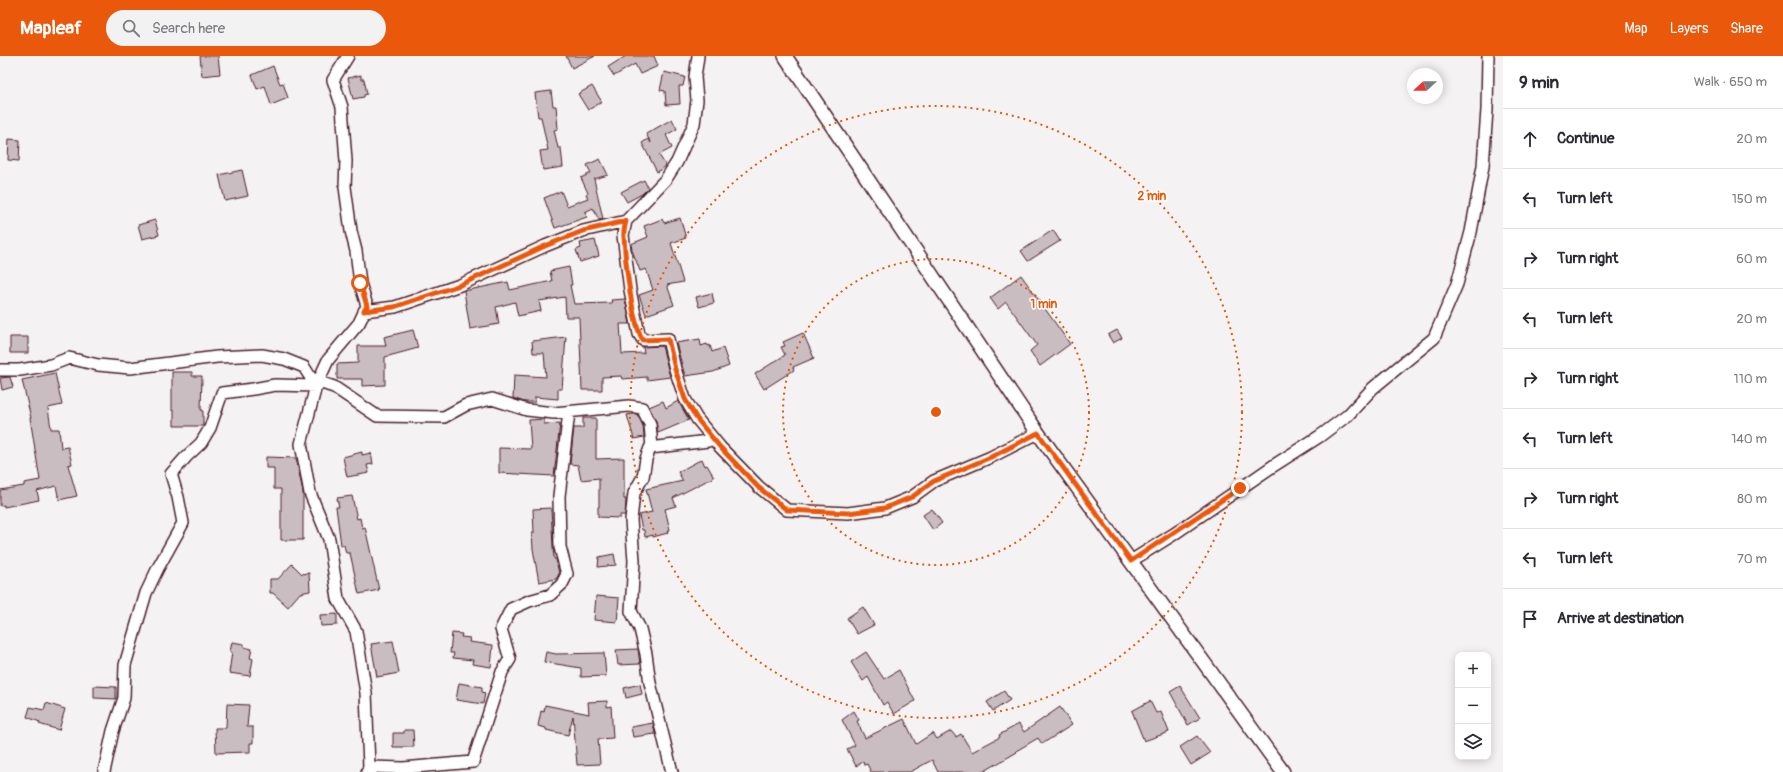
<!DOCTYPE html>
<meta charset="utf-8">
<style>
:root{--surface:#fff;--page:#f2f2f3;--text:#2b2b33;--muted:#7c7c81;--line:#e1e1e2;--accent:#ea580c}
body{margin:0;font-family:Pangolin,sans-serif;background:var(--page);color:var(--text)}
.controls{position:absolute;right:12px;bottom:12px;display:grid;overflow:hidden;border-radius:8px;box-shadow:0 2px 10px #0003}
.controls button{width:36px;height:36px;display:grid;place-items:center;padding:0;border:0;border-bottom:1px solid var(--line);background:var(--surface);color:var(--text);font:20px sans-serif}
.compass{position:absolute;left:1407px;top:12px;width:36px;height:36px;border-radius:50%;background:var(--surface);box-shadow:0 2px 10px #0003;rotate:248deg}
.stop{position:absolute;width:12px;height:12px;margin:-9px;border:3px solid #ea580c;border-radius:50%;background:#fff}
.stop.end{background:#ea580c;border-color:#fff;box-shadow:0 1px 4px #0008}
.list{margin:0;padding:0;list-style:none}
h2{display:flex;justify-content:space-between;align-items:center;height:52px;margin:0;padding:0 16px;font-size:17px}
h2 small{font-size:13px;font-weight:400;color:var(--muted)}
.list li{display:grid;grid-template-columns:26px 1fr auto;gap:12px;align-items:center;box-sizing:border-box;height:60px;padding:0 16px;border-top:1px solid var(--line)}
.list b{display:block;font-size:15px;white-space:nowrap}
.list em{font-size:13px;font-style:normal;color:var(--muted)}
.icon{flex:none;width:22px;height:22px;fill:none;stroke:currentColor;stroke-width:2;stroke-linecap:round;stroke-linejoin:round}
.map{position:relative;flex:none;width:1503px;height:716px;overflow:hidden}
header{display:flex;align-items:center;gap:24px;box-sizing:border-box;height:56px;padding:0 20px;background:var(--accent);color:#fff}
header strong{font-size:19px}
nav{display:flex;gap:22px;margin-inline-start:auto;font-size:14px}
.search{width:280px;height:36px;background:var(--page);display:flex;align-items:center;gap:10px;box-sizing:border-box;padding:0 14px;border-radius:22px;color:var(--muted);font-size:15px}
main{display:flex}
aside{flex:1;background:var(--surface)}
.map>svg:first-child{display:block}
.building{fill:#cabdc1;stroke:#4a1f2b}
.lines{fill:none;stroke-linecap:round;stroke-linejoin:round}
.minor-casing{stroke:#4a1f2b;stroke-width:14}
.tertiary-casing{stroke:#4a1f2b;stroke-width:16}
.minor{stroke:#fff;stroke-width:11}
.tertiary{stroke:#fff;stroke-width:13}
.route{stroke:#ea580c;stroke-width:5}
.ring{fill:none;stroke:#e8590c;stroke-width:2;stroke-dasharray:2 4}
.centre{fill:#e8590c;stroke:#fff;stroke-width:2}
.ring-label{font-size:12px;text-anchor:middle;font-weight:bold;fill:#e8590c;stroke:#fff;stroke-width:3;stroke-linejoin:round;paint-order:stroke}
</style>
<header>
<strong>Mapleaf</strong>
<div class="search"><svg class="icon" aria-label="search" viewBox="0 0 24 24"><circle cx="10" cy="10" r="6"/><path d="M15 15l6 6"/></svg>Search here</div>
<nav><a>Map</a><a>Layers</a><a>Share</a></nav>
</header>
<main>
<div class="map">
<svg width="1503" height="716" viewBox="0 0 1503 716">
<rect width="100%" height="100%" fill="#f4f2f2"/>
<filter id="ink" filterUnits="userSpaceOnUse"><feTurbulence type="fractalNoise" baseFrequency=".025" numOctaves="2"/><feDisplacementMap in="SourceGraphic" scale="8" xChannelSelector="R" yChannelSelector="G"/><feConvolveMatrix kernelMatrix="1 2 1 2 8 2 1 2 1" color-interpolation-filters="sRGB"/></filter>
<g filter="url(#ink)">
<!-- building -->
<path class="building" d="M200,0H218L220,18L202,20Z
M566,0H595L572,12Z
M626,0H654L658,10L640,18L635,8L614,20L608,11Z
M273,10L280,28L283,27L288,42L271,49L265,30L257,33L252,19Z
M664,16L685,21L683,30H679L680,48L666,49L665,35L660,34Z
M361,19V23H364L367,38L364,39V41L353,43L348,22Z
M592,30L602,46L588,54L578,38Z
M551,35L553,50H556L558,73L554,74L558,92H561L563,111L543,114L540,95L548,94L541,61H538L535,37Z
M672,63L677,73L666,79L672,92L659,99L666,110L657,116L642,87L648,83L651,87L646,78Z
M9,83L20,84L19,105L8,104Z
M600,103L608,119L594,123L603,163L599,164L593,152L585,156L587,161L555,172L544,142L561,135L567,150L588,142L586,138L588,137L581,122L591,117L587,109Z
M242,114L248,140L225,145L219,119Z
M644,124L648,132L642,138L627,146L621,136Z
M680,162L686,182L671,187L683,226L667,229L674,249L646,259L639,239L653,234L646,213L640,215L632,194L631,188L648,181L644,170L662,163L664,167Z
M155,164L159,179L142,183L138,169Z
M1053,174L1060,185L1028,205L1021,195Z
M595,184L599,200L580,206L576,194L581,192L580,187Z
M569,211L572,229H570L574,248L612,247L611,244L625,243L630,268H620L622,298L644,297L643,291L662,290L670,321L647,324V321L622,323L621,320L602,321V334H582L579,261H566L565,241L539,245L541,255L518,260L515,246L496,251L499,268L470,273L464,235L508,226L510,234L552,225L550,215Z
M1021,219L1070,288L1040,310L1030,295L1037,289L1006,246L998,253L990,242Z
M712,237L714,247L699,251L696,241Z
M413,274L418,292L385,301V329L362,330V323H337V308L358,307V290H386L384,281Z
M1117,274L1122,282L1113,287L1108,279Z
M803,277L814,302L793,311L794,314L764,333L755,318L785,299L781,291L785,290L783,286Z
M10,281H28V297H10Z
M566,281L562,333H558V343L535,341V346H524L513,342L514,319L546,321L544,297H533L532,285Z
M700,283L701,290L707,288L708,290L710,289L712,296L723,292L729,310L713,316L685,320L676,287Z
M172,316H192V320H202L201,354H203V370H174V355H172Z
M55,317L62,349L48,352L51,373H59L61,392L68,391L72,408L68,409L77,440L59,444L56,430L37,435L39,444L4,451V449L0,450V434L24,430V427L40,424L30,362H31L22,324Z
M10,321L13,331L2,334L0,322Z
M663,345L666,352L678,345L689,364L658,377L656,365L649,351Z
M633,358H637L643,370L644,381L634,383L627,359Z
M583,362H596V403L624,402V443H626L625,459H620V462L598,461V451H599V422L581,424L578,409L570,408L574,372H583Z
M544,363V368L560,367L554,420L499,417V392L531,393L529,364Z
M362,396V399L371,397L373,408L367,409L369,417L347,421L343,401Z
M266,401L296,402L303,436V484H281V433H274V412H266Z
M702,403L705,410L707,409L714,421L673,442L676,450L665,453L670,474L667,475L668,477L653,481V479L645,481L644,474H642L639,459L652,456L646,433L683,425L678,416Z
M352,440L357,463L360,462L362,472L365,471L379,534L359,538L350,497H346L344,489H341L336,451H339L337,442Z
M551,452L553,491L554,503H556L559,518L556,523L539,526L533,493L532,477H534L533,453Z
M932,453L942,467L933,474L923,459Z
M614,498L616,509L598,511L599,501Z
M292,508L302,518L309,517L310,535L300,537L288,551L273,537H270V523H278Z
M596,540L619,542L617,566L594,564Z
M863,551L874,569L857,578L847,562Z
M337,558V569L321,570L320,559Z
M452,577L462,578L461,581L470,582L469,586L493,589L491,611L472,608L473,604L453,602L454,597H450Z
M393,585L399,617L377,621L371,588Z
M232,586L244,588V591L252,593L250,602L253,603L250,620L229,617L232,596H230Z
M638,593L640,608L618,609L616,594Z
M546,596L556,598L604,597L606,620L581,621V612L544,606Z
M866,596L884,623L899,614L915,645L894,658L887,646L883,649L868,621L863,625L851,606Z
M459,627L482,631V636L485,637L483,648L456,644Z
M640,628L642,638L626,642L624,632Z
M94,630L116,631V643L94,642Z
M1180,630L1200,662L1188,669L1170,636Z
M1004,635L1010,644L993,655L987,646Z
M607,645V651L611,650L613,682L598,683L600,708L577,709L573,660L568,679L546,674V672L538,670L541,655L544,656L545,649L589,658L588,646Z
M1150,645L1156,657L1161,656L1169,676L1144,685L1132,655Z
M46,647L65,653L59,674L39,668L40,666L27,661L30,651L44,654Z
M227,648L249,649L247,671H253V687H250V696L216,697L215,672H226Z
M1060,651L1072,669L1042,688L1038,682L1016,695L1017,696L983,716H938L932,704L910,716H871L867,708L864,709L863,706L856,710L847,693L855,689L842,664L854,655L859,664L857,665L865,682L904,663L916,688L933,677L937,683L951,675L956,681L961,678L972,696L1000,681L999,679L1019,668L1024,676Z
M653,667L655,678L633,681L631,671Z
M404,674H413L414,691H393V677H404Z
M1197,680L1210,697L1191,709L1180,691Z"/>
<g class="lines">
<!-- minor casing -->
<g class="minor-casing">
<path id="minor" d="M698,0L695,21L697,44L694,68L677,106L666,123L626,165L623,179L630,234L639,278L643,284L668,283L675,313L685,343L697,363L720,391L759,431L787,454L848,457L885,452L912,441L934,425L991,401L1038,377
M364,255L395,251L460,229L545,190L583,175L626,165
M0,314H20L51,309L69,302L98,309L130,312L217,301L262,299L284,303L304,311L316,330L301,388L310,437L329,483L338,543L356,575L366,637L369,711L371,716
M316,330L328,304L359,267L367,250L360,227L356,195L351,175L345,131L346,105L342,51L333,24L348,0
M1131,505L1174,478L1273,410L1320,380L1348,359L1373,332L1434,282L1457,228L1471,176L1483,110L1487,54L1488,0
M104,716L113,675L124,642L125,609L146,537L158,512L183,467L178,441L171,418L186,401L201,387L210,372L222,337L253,333L275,329L316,330L322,327L334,331L377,360L444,361L466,349L492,343L527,354L554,357L629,350L642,352L650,368L652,392
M367,716L369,711L403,712L473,706L502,616L510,603L501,573L511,553L529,545L550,539L562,528L567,518L560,491L559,440L569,356
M672,716L650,627L646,598L640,573L631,555L634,505L631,464L634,437L643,421L646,403L650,392L708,385L712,382"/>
</g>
<!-- tertiary casing -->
<g class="tertiary-casing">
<path id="tertiary" d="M785,0L1038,377L1283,716"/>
</g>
<!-- minor -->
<use href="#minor" class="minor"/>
<!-- tertiary -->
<use href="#tertiary" class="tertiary"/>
</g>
</g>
<g class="lines" filter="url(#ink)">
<!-- route -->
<path class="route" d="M360,227L367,250L364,255L394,251L460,229L545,190L583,175L626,165C625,170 623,176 624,181C625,202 632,268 643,284L668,283L675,313L685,343L697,363L720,391L758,431L787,454L848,457L885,452L912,441L934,425L991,401L1038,377L1131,505L1240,432"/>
</g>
<!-- distance rings -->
<g class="ring">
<circle cx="936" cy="356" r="153"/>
<circle cx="936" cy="356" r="306"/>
</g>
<circle cx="936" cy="356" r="6" class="centre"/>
<g class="ring-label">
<text x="1152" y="144">2 min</text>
<text x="1044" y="252">1 min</text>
</g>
</svg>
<div class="controls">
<button>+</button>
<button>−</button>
<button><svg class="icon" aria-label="layers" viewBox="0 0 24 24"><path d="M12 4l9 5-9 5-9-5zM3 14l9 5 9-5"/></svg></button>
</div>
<svg class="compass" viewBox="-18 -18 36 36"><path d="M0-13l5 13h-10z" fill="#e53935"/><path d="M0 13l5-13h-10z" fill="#7c7c81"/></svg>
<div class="stop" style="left:360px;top:227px"></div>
<div class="stop end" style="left:1240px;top:432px"></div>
</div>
<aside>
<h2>9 min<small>Walk · 650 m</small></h2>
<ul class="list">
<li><svg class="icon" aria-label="ahead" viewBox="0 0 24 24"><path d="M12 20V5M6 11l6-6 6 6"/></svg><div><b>Continue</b></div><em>20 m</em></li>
<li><svg class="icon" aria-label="left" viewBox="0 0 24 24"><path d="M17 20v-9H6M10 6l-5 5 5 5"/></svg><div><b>Turn left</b></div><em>150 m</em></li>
<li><svg class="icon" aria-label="right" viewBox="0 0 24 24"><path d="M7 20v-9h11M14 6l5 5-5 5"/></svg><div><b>Turn right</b></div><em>60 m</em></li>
<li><svg class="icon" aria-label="left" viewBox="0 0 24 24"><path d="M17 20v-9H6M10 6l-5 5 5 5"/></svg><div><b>Turn left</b></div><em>20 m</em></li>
<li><svg class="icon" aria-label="right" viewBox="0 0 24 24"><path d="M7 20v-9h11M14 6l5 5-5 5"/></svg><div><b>Turn right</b></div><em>110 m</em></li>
<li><svg class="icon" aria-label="left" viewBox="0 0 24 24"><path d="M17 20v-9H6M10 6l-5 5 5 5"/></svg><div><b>Turn left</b></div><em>140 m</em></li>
<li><svg class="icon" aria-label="right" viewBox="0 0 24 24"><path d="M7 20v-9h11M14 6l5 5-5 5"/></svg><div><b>Turn right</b></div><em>80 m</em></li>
<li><svg class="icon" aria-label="left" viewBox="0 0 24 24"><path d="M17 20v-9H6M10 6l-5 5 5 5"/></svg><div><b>Turn left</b></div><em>70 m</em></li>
<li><svg class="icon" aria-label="arrive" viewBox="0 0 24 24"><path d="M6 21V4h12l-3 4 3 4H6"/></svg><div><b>Arrive at destination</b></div></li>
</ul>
</aside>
</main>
